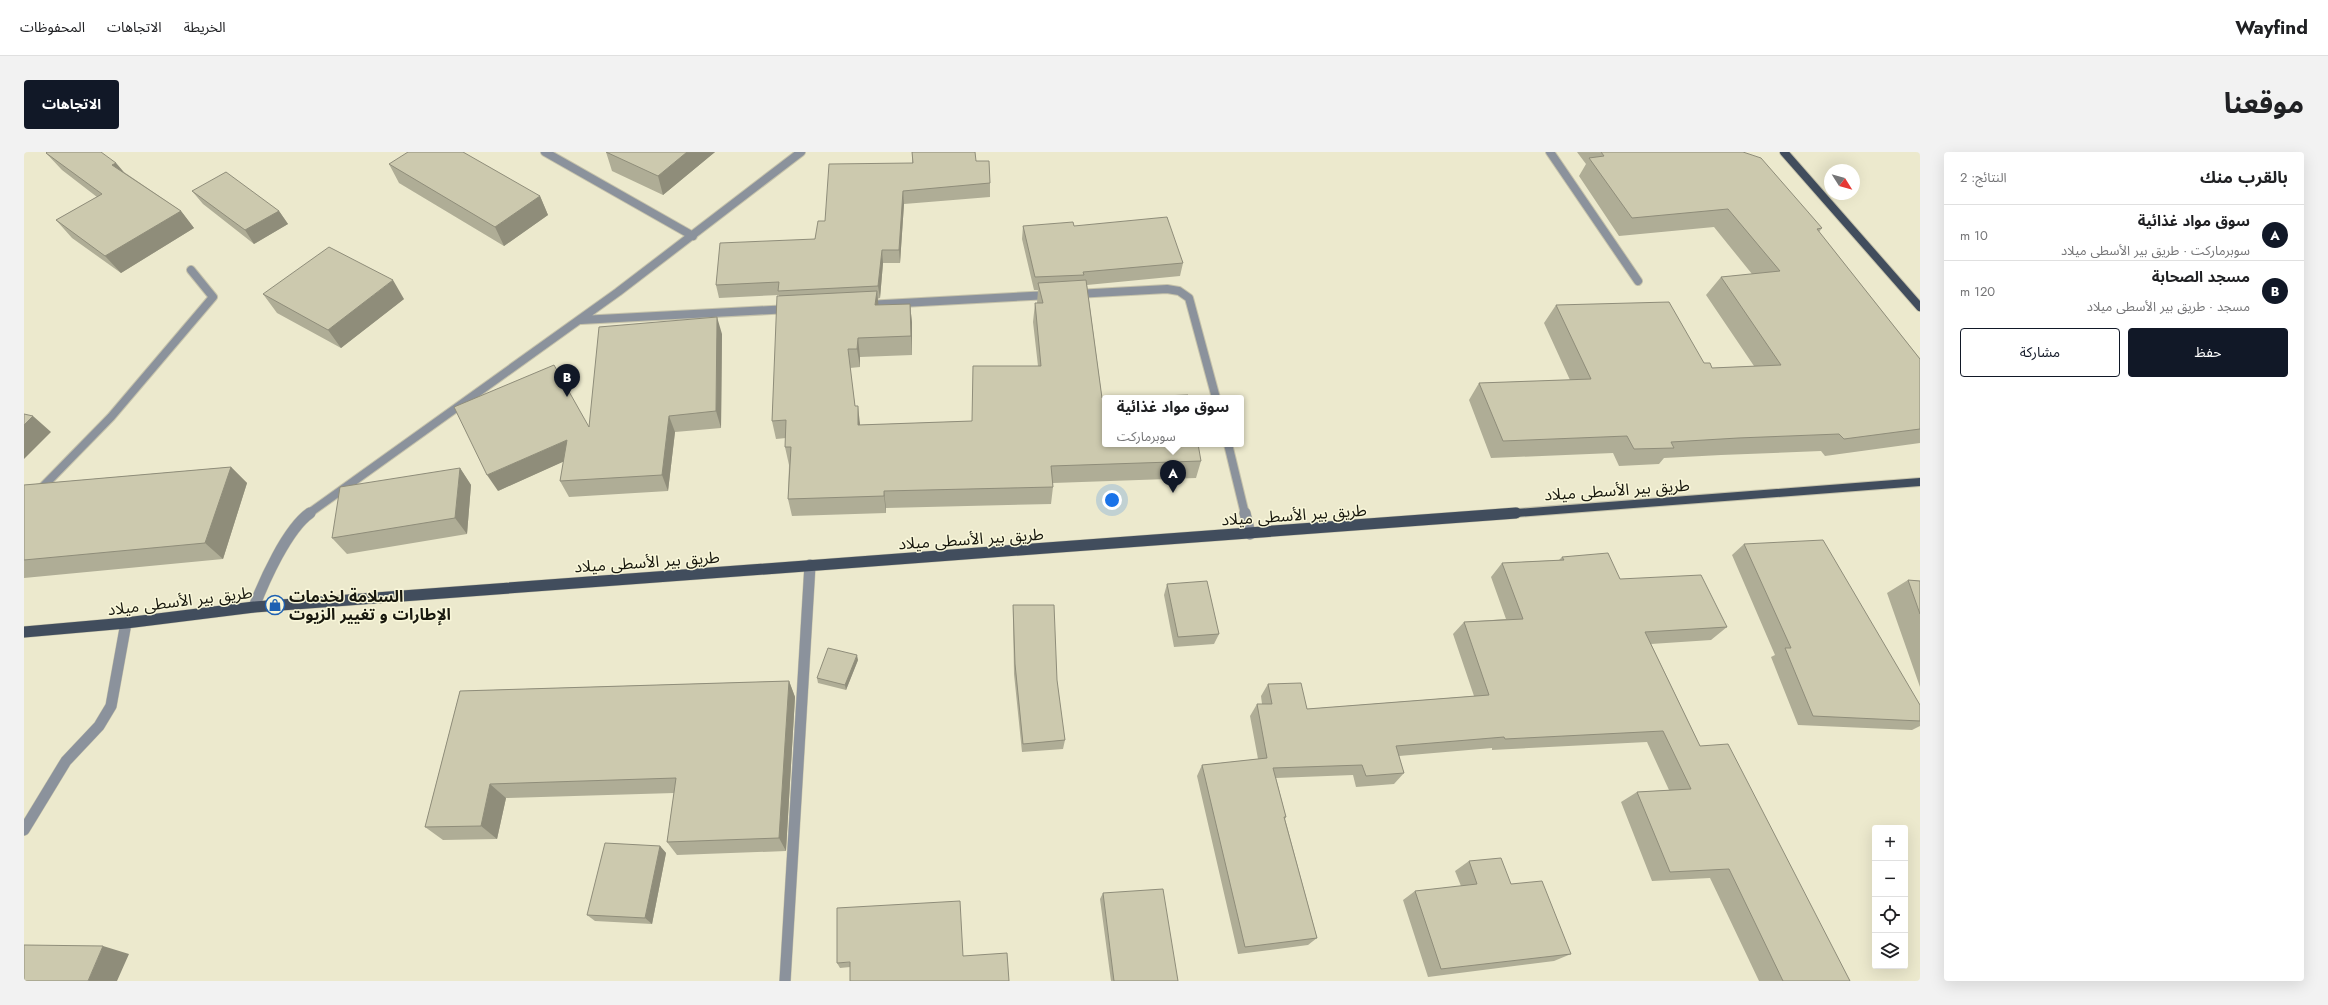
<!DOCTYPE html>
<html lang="ar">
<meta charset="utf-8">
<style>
:root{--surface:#fff;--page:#f2f2f2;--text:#202124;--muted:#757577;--line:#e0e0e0;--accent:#111827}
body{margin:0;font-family:Jost,"Noto Sans Arabic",sans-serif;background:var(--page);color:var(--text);direction:rtl}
.controls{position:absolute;right:12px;bottom:12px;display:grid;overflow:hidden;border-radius:4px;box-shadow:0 4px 16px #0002}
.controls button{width:36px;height:36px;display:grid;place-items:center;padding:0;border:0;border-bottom:1px solid var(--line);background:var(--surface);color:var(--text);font:20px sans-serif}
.compass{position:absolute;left:1800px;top:12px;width:36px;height:36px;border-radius:50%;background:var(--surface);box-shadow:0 4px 16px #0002;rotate:127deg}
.you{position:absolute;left:1088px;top:348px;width:14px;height:14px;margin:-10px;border:3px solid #fff;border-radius:50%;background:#1a73e8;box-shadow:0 0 0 6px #1a73e833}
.badge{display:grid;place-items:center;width:26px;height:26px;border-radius:50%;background:var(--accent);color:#fff;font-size:13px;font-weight:700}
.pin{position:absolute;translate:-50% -33px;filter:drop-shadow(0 1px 2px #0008)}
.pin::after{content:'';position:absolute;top:21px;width:14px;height:12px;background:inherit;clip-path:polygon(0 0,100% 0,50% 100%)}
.popup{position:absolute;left:1078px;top:243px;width:142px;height:52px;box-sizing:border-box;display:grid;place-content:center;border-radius:4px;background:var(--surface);filter:drop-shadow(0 1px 3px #0005);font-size:13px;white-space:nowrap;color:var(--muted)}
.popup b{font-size:15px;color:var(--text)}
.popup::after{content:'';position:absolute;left:50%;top:100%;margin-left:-8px;border:8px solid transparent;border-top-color:var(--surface)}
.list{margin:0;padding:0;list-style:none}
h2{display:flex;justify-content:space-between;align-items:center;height:52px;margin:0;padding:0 16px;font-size:17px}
h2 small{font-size:13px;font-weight:400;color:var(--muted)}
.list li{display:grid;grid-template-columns:26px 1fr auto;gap:12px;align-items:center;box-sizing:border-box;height:56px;padding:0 16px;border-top:1px solid var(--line)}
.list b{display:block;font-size:15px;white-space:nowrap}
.list p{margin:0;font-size:13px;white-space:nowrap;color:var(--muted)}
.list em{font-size:13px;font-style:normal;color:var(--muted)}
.actions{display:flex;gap:8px;padding:12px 16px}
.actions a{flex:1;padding:9px 0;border:1px solid var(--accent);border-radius:4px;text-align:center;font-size:14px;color:var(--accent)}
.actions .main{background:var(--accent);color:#fff}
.icon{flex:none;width:22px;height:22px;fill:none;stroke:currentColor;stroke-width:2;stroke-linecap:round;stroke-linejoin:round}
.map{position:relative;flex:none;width:1896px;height:829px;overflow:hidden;direction:ltr;border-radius:4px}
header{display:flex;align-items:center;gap:24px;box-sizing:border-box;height:56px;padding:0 20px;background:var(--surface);border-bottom:1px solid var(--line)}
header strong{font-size:19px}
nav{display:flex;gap:22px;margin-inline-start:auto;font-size:14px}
.intro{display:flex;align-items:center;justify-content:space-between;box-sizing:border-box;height:96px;padding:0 24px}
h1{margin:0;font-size:28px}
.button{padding:10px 18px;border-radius:4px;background:var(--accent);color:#fff;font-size:14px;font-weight:700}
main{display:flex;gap:24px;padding:0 24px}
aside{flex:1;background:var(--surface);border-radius:4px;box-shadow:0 4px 16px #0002}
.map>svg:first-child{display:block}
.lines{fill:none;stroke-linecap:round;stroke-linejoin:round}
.minor-far1-casing{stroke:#c6c3ab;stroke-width:10}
.minor-casing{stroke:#c6c3ab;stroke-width:12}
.major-far1-casing{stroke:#c6c3ab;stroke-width:10}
.major-casing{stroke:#c6c3ab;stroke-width:12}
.minor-far1{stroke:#8b929c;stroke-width:8}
.minor{stroke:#8b929c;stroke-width:11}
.major-far1{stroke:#414d5d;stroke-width:8}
.major{stroke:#414d5d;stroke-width:11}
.wall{fill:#afad96}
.shaded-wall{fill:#8f8d7a}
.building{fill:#ccc9ae;stroke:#8f8d7a}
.labels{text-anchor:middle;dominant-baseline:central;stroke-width:3;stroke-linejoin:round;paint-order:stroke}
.street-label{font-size:16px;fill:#18180e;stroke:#f9f7da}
.poi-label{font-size:16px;font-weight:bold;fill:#18180e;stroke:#f9f7da;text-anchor:start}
</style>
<header>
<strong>Wayfind</strong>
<nav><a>الخريطة</a><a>الاتجاهات</a><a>المحفوظات</a></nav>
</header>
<div class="intro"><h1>موقعنا</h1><a class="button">الاتجاهات</a></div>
<main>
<aside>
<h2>بالقرب منك<small>النتائج: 2</small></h2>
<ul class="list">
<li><span class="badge">A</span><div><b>سوق مواد غذائية</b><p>سوبرماركت · طريق بير الأسطى ميلاد</p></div><em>10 m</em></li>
<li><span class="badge">B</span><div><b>مسجد الصحابة</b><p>مسجد · طريق بير الأسطى ميلاد</p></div><em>120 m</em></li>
</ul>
<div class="actions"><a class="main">حفظ</a><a>مشاركة</a></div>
</aside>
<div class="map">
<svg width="1896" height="829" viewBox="0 0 1896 829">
<rect width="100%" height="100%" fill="#ece9cd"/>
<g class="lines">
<!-- minor-far1 casing -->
<g class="minor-far1-casing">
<path id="minor-far1" d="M521,0L669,84
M1526,0L1614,129
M1052,142L1143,137L1155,139L1165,146L1192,246
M842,153L1026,143
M557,168L766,157
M1204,292L1221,362
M0,354L87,265L189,145L167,118
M284,362L594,140L777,0"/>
</g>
<!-- minor casing -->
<g class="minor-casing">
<path id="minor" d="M1221,361L1226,382
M230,455C240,429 263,377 286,361
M0,678L42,609L75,574L87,554L102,471
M761,829L786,413"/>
</g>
<!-- major-far1 casing -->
<g class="major-far1-casing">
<path id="major-far1" d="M1760,0L1896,155
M1479,362L1896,330"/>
</g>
<!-- major casing -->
<g class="major-casing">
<path id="major" d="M0,480L102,471L230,455L1492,361"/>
</g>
<!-- minor-far1 -->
<use href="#minor-far1" class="minor-far1"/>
<!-- minor -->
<use href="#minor" class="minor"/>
<!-- major-far1 -->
<use href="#major-far1" class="major-far1"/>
<!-- major -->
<use href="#major" class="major"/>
</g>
<!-- wall -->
<path class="wall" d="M582,0H691L639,43L588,19Z
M888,0L952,9L966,31V45L880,52L876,111H859L856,146L853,147L854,153L886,152L888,171V203L836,205V215L826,216L831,254L836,273L948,269L1014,214L1009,170L1011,151H1013L1014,138H1010L998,87L999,74H1050L1159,111L1156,124L1063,133L1078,246L1177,309L1172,326L1029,331V335L1027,352L862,356V361L768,364L764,347L765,313L761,295L762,286L752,287L748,269L755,143L695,146L692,133L791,87L801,69L888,11Z
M1553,0H1719L1798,76L1795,80L1896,207V291L1801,304L1797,299L1697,303L1640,306L1635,312L1595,314L1589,301L1467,306L1445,248L1455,231L1546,228L1520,171L1532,153L1680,211L1688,216L1730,214L1682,143L1697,125L1728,122L1690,75L1595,84L1555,24L1562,12Z
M22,1L92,11L100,20L157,59L170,76L97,121L48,86L32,68L73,45L38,18Z
M365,12L516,44L524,63L480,94L375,31Z
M168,39L255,59L264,72L230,92L179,52Z
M239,142L380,147L317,196L253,161Z
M698,182L697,276L651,280L644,339L545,345L536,329L540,309L474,339L565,275Z
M207,315L223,331L199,407L0,426V333Z
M436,316L447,333L443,382L323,402L308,386Z
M1720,392L1896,553V574L1888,578L1774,573L1747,505L1751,503L1708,403Z
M1538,405L1596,427L1703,475L1687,488L1627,492L1676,594L1826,829H1735L1686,726L1628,729L1597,650L1613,640L1645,638L1623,590L1468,598V596L1375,604L1380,621L1370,632L1332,635L1329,623L1252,626L1262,665L1261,667L1293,786L1284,793L1214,802L1173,624L1178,613L1234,607L1226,564L1233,552H1238L1237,544L1244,532L1283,557L1450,544L1429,482L1440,470L1482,467L1467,425L1478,411L1535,408Z
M1884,428L1896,429V535L1863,441Z
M1143,432L1195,482L1190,492L1150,495L1140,443Z
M989,453L1041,588L1039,597L998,600L990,522L989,464Z
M834,508L822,538L794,531L793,526Z
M765,529L771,545L762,699L653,703L643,690L650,641L482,646L473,687L419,688L401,675L436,539Z
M636,694L642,701L628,772L571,769L563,763Z
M1445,709L1547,802L1530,809L1404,825L1379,748L1391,739L1437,734L1431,719Z
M1079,741L1154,829H1087L1076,747Z
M939,804L816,816L813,811Z"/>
<!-- shaded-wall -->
<path class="shaded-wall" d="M663,0H691L639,43L634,24Z
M92,11L106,28L88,13Z
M879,39L880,52L876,111L875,98Z
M516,44L524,63L480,94L471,75Z
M157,59L170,76L97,121L81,104Z
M255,59L264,72L230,92L221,78Z
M858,98L859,111L856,146L854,134Z
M369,128L380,147L317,196L304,178Z
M853,139L855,158L851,153Z
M886,152L888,171V203L887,184Z
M693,165L698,182L697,276L692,259Z
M834,186L836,205V215L833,197Z
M834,254L836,272L837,291L834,273Z
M9,264L27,280L0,307V273Z
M645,264L651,280L644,339L638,323Z
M543,288L552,304L474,339L463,323Z
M207,315L223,331L199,407L181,391Z
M436,316L447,333L443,382L431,366Z
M860,339L862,356V361L860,344Z
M833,503L834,508L822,538L821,533Z
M765,529L771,545L762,699L755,686Z
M466,632L482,646L473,687L457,674Z
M636,694L642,701L628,772L621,766Z
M79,794L105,802L93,829H64Z"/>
<!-- building -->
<path class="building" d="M23,0H77L92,11L88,13L157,59L81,104L32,68L78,42L22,1Z
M384,0H439L516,44L471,75L365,12Z
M582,0H663L634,24Z
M888,0H951L952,9H965L966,31L879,39L875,98H858L854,134L754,139L755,130L692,133L696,91L791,87L794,69H801L805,12L889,11Z
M1577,0H1719L1737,6L1798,76L1793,77L1896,207V277L1820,287L1815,282L1714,286L1647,290L1650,296L1610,297L1603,284L1479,289L1455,231L1567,227L1532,153L1645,150L1680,211H1686L1688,216L1757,213L1697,125L1756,119L1704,57L1608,66L1565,6L1580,4Z
M202,20L255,59L221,78L168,39Z
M1143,65L1159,111L1059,120L1060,123L1011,125L999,74L1049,70L1050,74Z
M305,95L369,128L304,178L239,142Z
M1062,128L1078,246H1081V292H1174L1177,309L1027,314L1029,335L860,339V344L764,347L767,295H761L762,268L748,269L753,144L853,139L851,153L886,152L887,184L834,186L833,197H824L831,254H834V273L948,269L949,214H1017L1011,151H1019L1014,131Z
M693,165L692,259L645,264L638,323L536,329L543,288L463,323L430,255L530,213L565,275L575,175Z
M1164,243L1165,246H1087Z
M0,262L9,264L0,273Z
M207,315L181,391L0,408V333Z
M436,316L431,366L308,386L316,335Z
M1799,388L1896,553V569L1789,564L1761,496H1767L1720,392Z
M1584,401L1596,427L1677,423L1703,475L1621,480L1676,594L1704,592L1826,829H1759L1705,717L1646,720L1613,640L1667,637L1639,579L1481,587L1480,585L1372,594L1380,621L1342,624L1338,613L1249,616L1262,665H1260L1293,786L1221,795L1178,613L1243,606L1233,552H1248L1244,532L1277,531L1283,557L1465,543L1440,470L1499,467L1478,411L1540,408L1538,405Z
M1884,428L1896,429V462Z
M1183,429L1195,482L1154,485L1143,432Z
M989,453H1030L1033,528L1041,588L999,592L991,512Z
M804,496L833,503L821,533L793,526Z
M765,529L755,686L643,690L652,626L466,632L457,674L401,675L436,539Z
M581,691L636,694L621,766L563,763Z
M1477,706L1487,732L1518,729L1547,802L1417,817L1391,739L1453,732L1445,709Z
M1139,737L1154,829H1090L1079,741Z
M936,749L939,804L983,801L985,829H826V810L813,811V756Z
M0,793L79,794L64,829H0Z"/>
<!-- icons -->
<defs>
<g id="shop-ring" transform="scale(1)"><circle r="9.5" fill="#f9f7da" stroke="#1e61b2" stroke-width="1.5"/><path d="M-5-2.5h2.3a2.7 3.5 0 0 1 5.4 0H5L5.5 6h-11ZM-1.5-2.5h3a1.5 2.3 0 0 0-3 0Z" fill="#1e61b2"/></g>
</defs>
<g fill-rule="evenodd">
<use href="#shop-ring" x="251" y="453"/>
</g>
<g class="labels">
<!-- street labels -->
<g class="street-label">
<text transform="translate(1593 338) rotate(-4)">طريق بير الأسطى ميلاد</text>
<text transform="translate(1270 363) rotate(-4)">طريق بير الأسطى ميلاد</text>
<text transform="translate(947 387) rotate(-4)">طريق بير الأسطى ميلاد</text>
<text transform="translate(623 410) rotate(-4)">طريق بير الأسطى ميلاد</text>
<text transform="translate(156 449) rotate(-7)">طريق بير الأسطى ميلاد</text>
</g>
<!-- poi labels -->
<g class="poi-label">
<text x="265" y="444">السلامة لخدمات<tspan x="265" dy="18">الإطارات و تغيير الزيوت</tspan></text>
</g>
</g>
</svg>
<div class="controls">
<button>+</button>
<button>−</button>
<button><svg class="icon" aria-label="locate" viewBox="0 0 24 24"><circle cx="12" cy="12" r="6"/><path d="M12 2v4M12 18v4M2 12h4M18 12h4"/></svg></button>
<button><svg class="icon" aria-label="layers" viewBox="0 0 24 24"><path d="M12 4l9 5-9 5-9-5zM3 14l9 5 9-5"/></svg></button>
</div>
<svg class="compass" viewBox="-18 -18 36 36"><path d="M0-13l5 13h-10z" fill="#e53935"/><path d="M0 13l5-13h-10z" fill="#757577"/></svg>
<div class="you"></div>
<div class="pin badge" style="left:1149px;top:341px">A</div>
<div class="popup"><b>سوق مواد غذائية</b>سوبرماركت</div>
<div class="pin badge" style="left:543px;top:245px">B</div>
</div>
</main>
